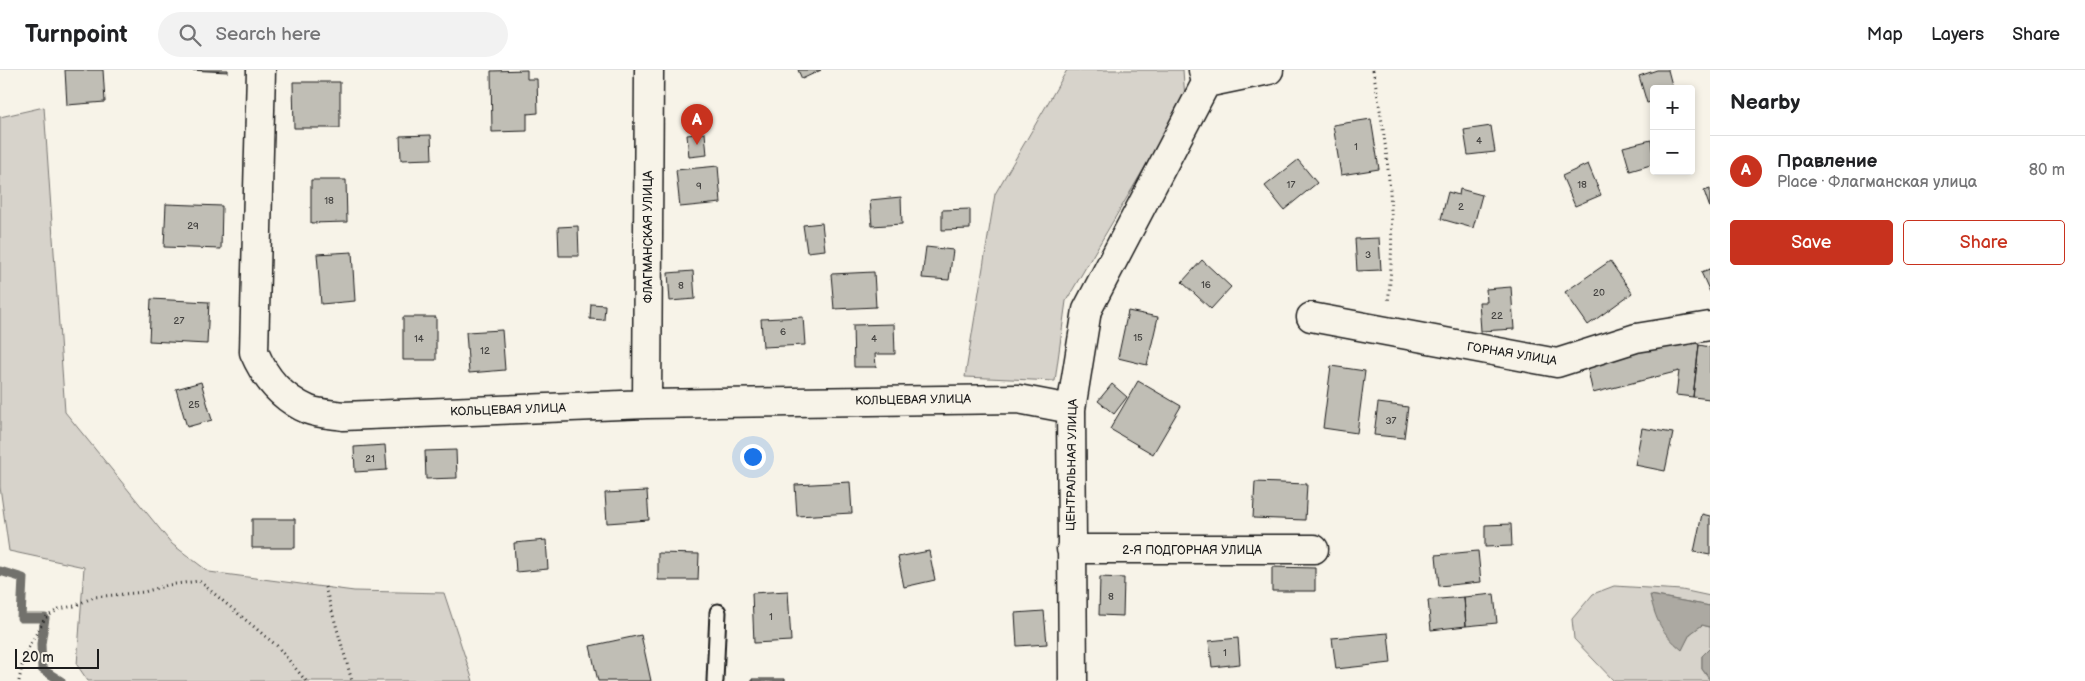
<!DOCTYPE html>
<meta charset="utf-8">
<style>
:root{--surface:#fff;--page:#f2f2f2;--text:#202124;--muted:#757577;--line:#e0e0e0;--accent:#c8321e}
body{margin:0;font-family:"Balsamiq Sans",sans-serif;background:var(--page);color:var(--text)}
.controls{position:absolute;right:15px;top:15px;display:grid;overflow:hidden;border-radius:5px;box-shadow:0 2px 8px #0003}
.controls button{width:45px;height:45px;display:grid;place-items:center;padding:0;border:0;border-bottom:1px solid var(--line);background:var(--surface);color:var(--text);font:25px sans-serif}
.scale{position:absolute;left:15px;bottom:12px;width:84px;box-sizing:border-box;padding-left:5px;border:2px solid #1c1c1c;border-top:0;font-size:14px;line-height:18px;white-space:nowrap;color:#1c1c1c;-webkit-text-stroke:4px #f7f3e8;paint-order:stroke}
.you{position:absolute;left:752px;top:386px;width:18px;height:18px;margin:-12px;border:4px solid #fff;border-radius:50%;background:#1a73e8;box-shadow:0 0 0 8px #1a73e833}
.badge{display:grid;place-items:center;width:32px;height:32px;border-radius:50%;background:var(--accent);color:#fff;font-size:16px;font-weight:700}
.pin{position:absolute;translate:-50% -41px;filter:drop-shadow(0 1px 2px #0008)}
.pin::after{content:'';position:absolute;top:26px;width:18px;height:15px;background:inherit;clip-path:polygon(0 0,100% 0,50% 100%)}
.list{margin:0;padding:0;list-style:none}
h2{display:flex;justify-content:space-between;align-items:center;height:65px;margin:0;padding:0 20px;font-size:21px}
h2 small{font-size:16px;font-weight:400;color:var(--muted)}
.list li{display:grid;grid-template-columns:32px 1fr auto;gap:15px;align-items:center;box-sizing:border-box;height:70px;padding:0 20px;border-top:1px solid var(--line)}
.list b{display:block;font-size:19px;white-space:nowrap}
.list p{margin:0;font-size:16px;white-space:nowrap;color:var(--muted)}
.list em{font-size:16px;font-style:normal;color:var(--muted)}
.actions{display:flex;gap:10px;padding:15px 20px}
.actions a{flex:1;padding:11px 0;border:1px solid var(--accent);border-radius:5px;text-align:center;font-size:18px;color:var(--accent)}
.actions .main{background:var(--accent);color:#fff}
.icon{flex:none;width:28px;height:28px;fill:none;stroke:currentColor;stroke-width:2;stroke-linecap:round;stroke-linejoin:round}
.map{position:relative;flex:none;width:1710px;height:611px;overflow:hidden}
header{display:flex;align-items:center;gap:30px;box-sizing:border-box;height:70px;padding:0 25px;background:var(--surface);border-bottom:1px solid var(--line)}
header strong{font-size:24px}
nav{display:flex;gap:28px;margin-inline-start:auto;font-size:18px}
.search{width:350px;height:45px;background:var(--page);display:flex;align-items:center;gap:12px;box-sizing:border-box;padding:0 18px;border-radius:28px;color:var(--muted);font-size:19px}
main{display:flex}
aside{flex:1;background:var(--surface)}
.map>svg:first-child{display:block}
.green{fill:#d7d3cb;stroke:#7a7874}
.water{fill:#aca9a2;stroke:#72716c}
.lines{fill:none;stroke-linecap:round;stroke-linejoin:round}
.stream{stroke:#72716c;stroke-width:9}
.building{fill:#c0beb5;stroke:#1c1c1c}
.lane-casing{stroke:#1c1c1c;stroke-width:19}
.street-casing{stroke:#1c1c1c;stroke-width:31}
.path{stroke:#1c1c1c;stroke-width:3;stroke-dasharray:1 4;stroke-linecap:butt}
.lane{stroke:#f7f3e8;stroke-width:15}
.street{stroke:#f7f3e8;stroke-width:28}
.labels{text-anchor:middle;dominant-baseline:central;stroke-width:5;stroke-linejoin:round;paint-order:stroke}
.number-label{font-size:10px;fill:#454442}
.street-label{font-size:12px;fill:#1c1c1c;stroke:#f7f3e8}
</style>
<header>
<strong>Turnpoint</strong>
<div class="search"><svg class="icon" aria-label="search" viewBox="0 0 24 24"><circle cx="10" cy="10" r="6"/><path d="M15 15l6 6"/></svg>Search here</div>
<nav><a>Map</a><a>Layers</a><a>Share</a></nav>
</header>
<main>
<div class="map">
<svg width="1710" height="611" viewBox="0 0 1710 611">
<rect width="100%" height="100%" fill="#f7f3e8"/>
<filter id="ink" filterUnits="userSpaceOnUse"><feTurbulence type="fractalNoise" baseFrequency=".02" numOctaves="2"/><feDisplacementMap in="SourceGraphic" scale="10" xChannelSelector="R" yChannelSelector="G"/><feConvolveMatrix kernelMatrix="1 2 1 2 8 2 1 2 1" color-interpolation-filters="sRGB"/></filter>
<g filter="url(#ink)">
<!-- green -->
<path class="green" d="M1067,0H1183L1185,29L1066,231L1055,311L965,307L995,124Z
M44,37L65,342L172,474L209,502L354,521L444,523L473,611H88L77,595L84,497L9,481L0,417V47Z
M1614,516L1682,520L1710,526V536L1651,525L1682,579L1690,564L1702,555L1710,557V578L1702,586V599L1710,611H1614L1574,569L1572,549L1593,524Z"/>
<!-- water -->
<path class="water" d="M1650,525L1710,536V557L1702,555L1690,564L1682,580C1661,562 1656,551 1650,525Z
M1710,578V609L1702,599V586Z"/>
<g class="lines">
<!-- stream -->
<path class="stream" d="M0,501L23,508L21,548H45L41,574L42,599L61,611"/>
</g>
<!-- building -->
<path class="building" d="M65,0H103L105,32L67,35Z
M188,0H228V2Z
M527,0V9H537L538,43L527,44V61L492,62L491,1Z
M798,0H821L802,9Z
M1657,0H1668L1673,19H1654V31L1647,33L1639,6Z
M293,12H340V58H294Z
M1371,49L1379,99L1341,105L1333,55Z
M1491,56L1495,82L1468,85L1464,60Z
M705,63L707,85L689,87L687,65Z
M431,65L432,89L401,90L400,66Z
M1651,70L1654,94L1630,101L1623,77Z
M1298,90L1317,113L1284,140L1265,116Z
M1588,94L1601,125L1575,136L1562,106Z
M718,96L721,133L680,137L676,100Z
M311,110H346L347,152L311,153Z
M1460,119L1482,125L1473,158L1441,149L1448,122L1459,125Z
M1710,119V138L1704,121Z
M901,127L902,154L872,156L870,130Z
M166,134L222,136L221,179L164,177Z
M970,139V159L942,160V140Z
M822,153L825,180L807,182L803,155Z
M578,156L579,186H559L558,157Z
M1379,168L1381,200L1357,201L1355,169Z
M926,177L953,180L949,210L922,208Z
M352,182L355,231L321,234L317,184Z
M1202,190L1231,217L1211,239L1182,212Z
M1610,191L1632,223L1588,255L1565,222Z
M1710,199V222L1701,202Z
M693,201L695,229L670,231L668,203Z
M874,202L876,237L834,239L831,204Z
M1511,217L1514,259L1481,261L1479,232H1487L1486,219Z
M151,229L209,232L207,274L149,271Z
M591,234L605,235L604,250L590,249Z
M1128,241L1158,247L1147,295L1118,288Z
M403,247H436V290H403Z
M803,247L805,275L763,277L761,249Z
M894,254L895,284H875L876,297H854L853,255Z
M502,260L505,300L469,303L466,262Z
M1694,271L1699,275L1693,327L1676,325L1679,301L1593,323L1586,292Z
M1699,275L1710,277V329L1693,327Z
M1331,296L1365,301L1357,363L1323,358Z
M1138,311L1181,336L1153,384L1110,359Z
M201,312L212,350L187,357L176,319Z
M1112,314L1127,327L1114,344L1098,331Z
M1378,333L1408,337L1404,368L1374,365Z
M1642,358L1673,363L1665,401L1635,395Z
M385,375L387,400L355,402L354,377Z
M456,380L457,408L426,409L425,381Z
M850,412L852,443L797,446L795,415Z
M1255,412L1307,414L1305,450L1253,448Z
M647,421L649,450L607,453L605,423Z
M1702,444L1710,446V485L1694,482Z
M252,449H295V478H252Z
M1511,454L1512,476L1485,477V455Z
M546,470L548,499L516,502L514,473Z
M929,481L935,510L904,517L898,487Z
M1478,481L1481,512L1439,516L1436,485Z
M658,483L699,484L698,510H658Z
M1272,497L1315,498V521H1272Z
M1100,507L1124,508L1123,546L1099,545Z
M788,521L791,571L754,573L752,523Z
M1494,524L1497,553L1466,556L1464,527Z
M1464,527L1466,556L1431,560L1428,530Z
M1044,541L1047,574L1017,576L1015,543Z
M1388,563L1391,593L1336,599L1332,568Z
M641,565L651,611H598L590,576Z
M1238,568L1240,594L1212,597L1209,571Z
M752,609H785V611H752Z"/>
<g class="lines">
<!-- lane casing -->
<g class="lane-casing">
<path id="lane" d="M715,611L718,542"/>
</g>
<!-- street casing -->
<g class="street-casing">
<path id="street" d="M261,0L254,282C265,308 281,328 309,340C319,344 332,344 343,346L647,334L1018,329L1071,339
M1206,13L1269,0
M1311,247L1557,293L1636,268L1710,256
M647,334L649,0
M1071,479H1314
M1073,611L1071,339L1087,240L1206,13L1203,0"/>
</g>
<!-- path -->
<path class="path" d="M1373,0C1388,80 1397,151 1388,233
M325,517L352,611
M19,611L24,586L45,548L59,539L74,536L94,527L144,522L168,515L199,511L277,576L306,611"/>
<!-- lane -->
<use href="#lane" class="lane"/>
<!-- street -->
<use href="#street" class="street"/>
</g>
</g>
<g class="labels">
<!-- number labels -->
<g class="number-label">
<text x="1479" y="71">4</text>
<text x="1356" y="77">1</text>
<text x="1291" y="115">17</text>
<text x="1582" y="115">18</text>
<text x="699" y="116">9</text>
<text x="329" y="131">18</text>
<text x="1461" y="137">2</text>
<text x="193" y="156">29</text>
<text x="1368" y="185">3</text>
<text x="1206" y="215">16</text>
<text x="681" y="216">8</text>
<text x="1599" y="223">20</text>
<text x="1497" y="246">22</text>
<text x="179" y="251">27</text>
<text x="783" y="262">6</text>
<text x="1138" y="268">15</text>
<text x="419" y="269">14</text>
<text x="874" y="269">4</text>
<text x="485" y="281">12</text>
<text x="194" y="335">25</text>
<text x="1391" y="351">37</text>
<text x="370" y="389">21</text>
<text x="1111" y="527">8</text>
<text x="771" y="547">1</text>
<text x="1225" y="583">1</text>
</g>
<!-- street labels -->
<g class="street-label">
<text transform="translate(648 167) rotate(-90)">ФЛАГМАНСКАЯ УЛИЦА</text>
<text transform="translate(1512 284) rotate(9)">ГОРНАЯ УЛИЦА</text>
<text transform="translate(913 330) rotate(-1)">КОЛЬЦЕВАЯ УЛИЦА</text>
<text transform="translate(508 340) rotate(-2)">КОЛЬЦЕВАЯ УЛИЦА</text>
<text transform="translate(1072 395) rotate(-89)">ЦЕНТРАЛЬНАЯ УЛИЦА</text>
<text x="1192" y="480">2-Я ПОДГОРНАЯ УЛИЦА</text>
</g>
</g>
</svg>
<div class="controls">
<button>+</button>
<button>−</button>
</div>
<div class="scale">20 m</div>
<div class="you"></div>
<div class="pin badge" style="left:697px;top:75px">A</div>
</div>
<aside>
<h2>Nearby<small></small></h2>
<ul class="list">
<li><span class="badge">A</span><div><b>Правление</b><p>Place · Флагманская улица</p></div><em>80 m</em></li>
</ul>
<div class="actions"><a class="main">Save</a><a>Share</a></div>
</aside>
</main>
